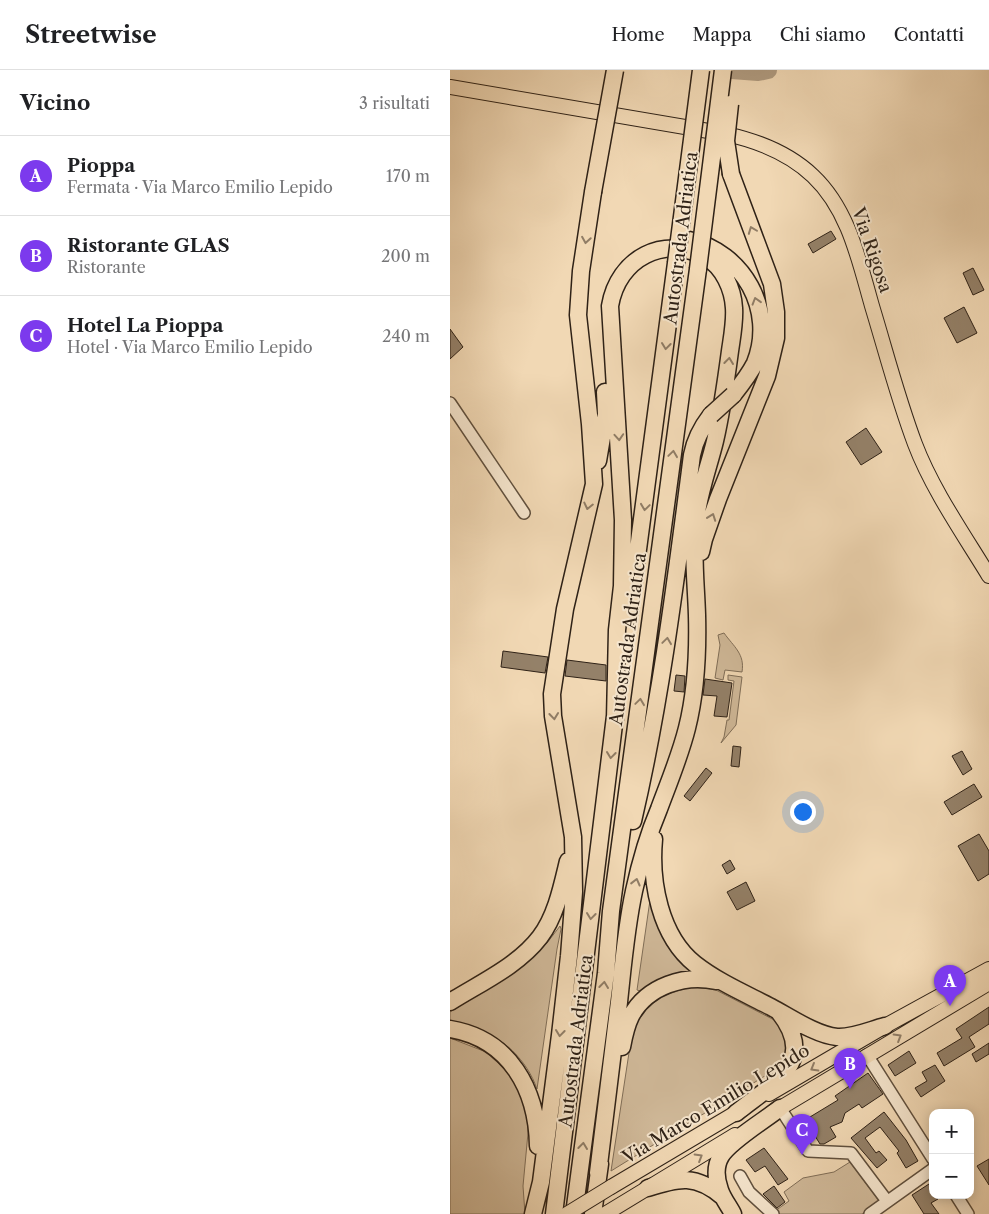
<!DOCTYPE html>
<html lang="it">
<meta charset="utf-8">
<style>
:root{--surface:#fff;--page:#f6f6f6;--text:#202124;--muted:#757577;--line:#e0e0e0;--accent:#7c3aed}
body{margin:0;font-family:"Libre Caslon Text",serif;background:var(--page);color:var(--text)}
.controls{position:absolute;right:15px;bottom:15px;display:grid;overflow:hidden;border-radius:10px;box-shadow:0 2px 12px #0003}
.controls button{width:45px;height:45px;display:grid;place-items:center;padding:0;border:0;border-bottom:1px solid var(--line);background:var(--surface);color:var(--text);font:25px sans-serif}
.you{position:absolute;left:352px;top:741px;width:18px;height:18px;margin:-12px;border:4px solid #fff;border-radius:50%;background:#1a73e8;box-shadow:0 0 0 8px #1a73e833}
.badge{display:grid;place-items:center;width:32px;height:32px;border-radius:50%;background:var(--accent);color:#fff;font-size:16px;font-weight:700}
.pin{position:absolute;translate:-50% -41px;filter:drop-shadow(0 1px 2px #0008)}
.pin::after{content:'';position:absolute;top:26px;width:18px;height:15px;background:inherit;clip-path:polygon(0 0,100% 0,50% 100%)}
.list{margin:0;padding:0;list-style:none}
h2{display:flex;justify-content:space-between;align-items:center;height:65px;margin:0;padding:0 20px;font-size:21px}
h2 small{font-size:16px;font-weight:400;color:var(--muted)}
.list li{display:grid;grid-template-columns:32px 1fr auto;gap:15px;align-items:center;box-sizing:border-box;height:80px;padding:0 20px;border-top:1px solid var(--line)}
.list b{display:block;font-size:19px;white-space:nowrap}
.list p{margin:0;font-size:16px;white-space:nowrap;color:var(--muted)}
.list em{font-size:16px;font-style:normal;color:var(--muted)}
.map{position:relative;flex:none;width:539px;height:1144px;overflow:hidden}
header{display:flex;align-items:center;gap:30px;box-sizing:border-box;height:70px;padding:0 25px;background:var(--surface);border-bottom:1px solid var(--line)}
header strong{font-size:24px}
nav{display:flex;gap:28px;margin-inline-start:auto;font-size:18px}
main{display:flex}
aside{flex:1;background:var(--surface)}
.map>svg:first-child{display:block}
.green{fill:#d0b999;stroke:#806e58}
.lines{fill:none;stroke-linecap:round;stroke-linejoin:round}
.river{stroke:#af9a7f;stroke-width:18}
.building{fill:#948169;stroke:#2f2217}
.minor-casing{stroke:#60503e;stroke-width:14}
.major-casing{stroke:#2f2217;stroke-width:16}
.highway-casing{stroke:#2f2217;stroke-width:19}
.minor{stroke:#f6e6ce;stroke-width:11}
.major{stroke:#f1d8b4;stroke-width:14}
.highway{stroke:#f1d8b4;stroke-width:16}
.major-bridge-casing{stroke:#2f2217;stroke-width:16;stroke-linecap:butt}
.highway-bridge-casing{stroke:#2f2217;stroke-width:19;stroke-linecap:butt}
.major-bridge{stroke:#f1d8b4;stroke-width:14}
.highway-bridge{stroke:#f1d8b4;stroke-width:16}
.oneway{stroke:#907d66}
.labels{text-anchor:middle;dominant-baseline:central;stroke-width:4;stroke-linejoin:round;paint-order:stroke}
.street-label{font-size:18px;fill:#2f2217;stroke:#f6e6ce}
</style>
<header>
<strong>Streetwise</strong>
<nav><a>Home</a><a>Mappa</a><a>Chi siamo</a><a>Contatti</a></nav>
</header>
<main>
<aside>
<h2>Vicino<small>3 risultati</small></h2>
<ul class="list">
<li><span class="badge">A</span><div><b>Pioppa</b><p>Fermata · Via Marco Emilio Lepido</p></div><em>170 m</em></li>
<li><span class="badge">B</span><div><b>Ristorante GLAS</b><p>Ristorante</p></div><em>200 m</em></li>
<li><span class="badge">C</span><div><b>Hotel La Pioppa</b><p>Hotel · Via Marco Emilio Lepido</p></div><em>240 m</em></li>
</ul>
</aside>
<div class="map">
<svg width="539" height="1144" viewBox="0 0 539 1144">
<rect width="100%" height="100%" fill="#f1d8b4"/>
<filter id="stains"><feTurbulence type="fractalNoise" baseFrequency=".004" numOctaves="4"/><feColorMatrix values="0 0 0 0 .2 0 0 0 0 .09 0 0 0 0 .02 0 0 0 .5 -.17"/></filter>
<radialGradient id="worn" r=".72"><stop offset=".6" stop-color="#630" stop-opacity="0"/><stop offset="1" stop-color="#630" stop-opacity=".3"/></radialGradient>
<!-- green -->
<path class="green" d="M274,563C284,577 295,584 292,602L275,600L273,610L265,608L270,575L268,565Z
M278,605L292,607L286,655L271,673L274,667L277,650H279L284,611L278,610Z
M200,830L250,902L190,921L187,920Z
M110,856L111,859L107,879L87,1019C77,990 53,967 24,958C16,955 8,955 0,953V942L67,901L97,873Z
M240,917L264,919L332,954L338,975L331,996L161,1101L182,963L191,944L212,926Z
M0,968L36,982L59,1003L67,1015L77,1044L78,1063L73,1116L75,1144H0Z
M400,1092L429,1131L412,1144H329L325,1141L339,1131L334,1122L353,1108L384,1102Z"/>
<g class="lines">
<!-- river -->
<path class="river" d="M282,0L308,2L318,0"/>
</g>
<!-- building -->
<path class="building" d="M381,161L386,169L363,183L358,174Z
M523,198L534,220L523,225L513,203Z
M514,237L527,263L507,273L494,248Z
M0,259L13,277L0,289Z
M416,358L432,382L411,395L396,372Z
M53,581L98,587L95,603L51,597Z
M117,590L156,595V611L115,606Z
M226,605L235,606L234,622L224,621Z
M255,609L282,613L277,647L264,646L267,626L253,625Z
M283,676L291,677L289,697L281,696Z
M512,681L522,699L513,705L502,686Z
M256,698L262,703L240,731L234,726Z
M524,714L532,727L502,745L494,732Z
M529,764L539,781V804L528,811L508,776Z
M280,790L285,799L277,804L272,795Z
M296,812L305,831L287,840L277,822Z
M539,937V954L519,967L525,977L494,996L487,983L512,968L506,959Z
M539,973V984L526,992L522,984Z
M459,981L466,993L445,1006L438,995Z
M485,995L495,1011L471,1027L465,1018L477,1011L472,1002Z
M418,1003L433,1024L412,1038L409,1034L395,1043L392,1052L380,1057L386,1067L374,1074H370L355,1050L388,1030L385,1026Z
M434,1042L456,1070L468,1091L456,1098L447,1083L449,1081L430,1057L415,1068L426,1083L429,1081L437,1090L427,1098L401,1068Z
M314,1078L338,1109L328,1115L315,1096L305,1102L296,1090Z
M539,1089V1115L527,1096Z
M479,1114L483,1120V1125H486L488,1129L481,1133L489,1144H474L462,1125Z
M324,1116L335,1132L327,1138L313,1124Z"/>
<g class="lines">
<!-- minor casing -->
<g class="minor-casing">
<path id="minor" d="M0,333L74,443
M417,985L483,1089
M330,1038L358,1081L401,1083L437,1131
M290,1106L299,1122L323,1144
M506,1125L518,1144
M420,1144L483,1099"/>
</g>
<!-- major casing -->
<g class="major-casing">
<path id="major" d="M0,17L276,64C308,71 339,83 363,106C399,140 409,191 422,236C436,282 448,329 465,374C482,419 514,465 539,506
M319,1024L435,956L539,899
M322,1043L539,913
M161,1117L294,1038
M155,1144L285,1065"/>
</g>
<!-- highway casing -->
<g class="highway-casing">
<path id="highway" d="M239,170C293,182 326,240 305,293C299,305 291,315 283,325
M148,391L156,344L155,322
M251,482L254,469L268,429L317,306L326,268V242L322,214L281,104
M179,547L226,193
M183,751C211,631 226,508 242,385C245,369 251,358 261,345
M204,769C200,812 210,866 245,894C268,912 296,924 321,937C340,947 366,965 387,967C402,968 420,960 435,956
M0,932C30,913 68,896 90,867C106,846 112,816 118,791
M0,959C60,969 87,1020 88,1076
M172,977C174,966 176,956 181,946C197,916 235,904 266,911
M286,1043C323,1013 369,993 329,942
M148,1103C155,1046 162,989 169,932C173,895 176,858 184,821C190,793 198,765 209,739C219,712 230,686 237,658C246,622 248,582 247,545C246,513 242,481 246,449C249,422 259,396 265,371C272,341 276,311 280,281C282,267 285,252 284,238C283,219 273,197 257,188C214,164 168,188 160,236L173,450L172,516L167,560L165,649
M198,1118C229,1108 246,1104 273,1127
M83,1144L91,1112L110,965L119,886L124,822L123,767L103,646L102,624L115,539L144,414L140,354L128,245L131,201L143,122
M104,1144L166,638
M124,1144L156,903L161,841L248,199
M143,1144L150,1094
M283,1144C279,1136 273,1129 270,1120C266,1109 265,1096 271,1086C280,1071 315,1050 330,1038"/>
</g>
<!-- minor -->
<use href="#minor" class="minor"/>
<!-- major -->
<use href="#major" class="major"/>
<!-- highway -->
<use href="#highway" class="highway"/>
<!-- major-bridge casing -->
<g class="major-bridge-casing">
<path id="major-bridge" d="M117,1144L161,1117"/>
</g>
<!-- highway-bridge casing -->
<g class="highway-bridge-casing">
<path id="highway-bridge" d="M280,34L276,71L281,104
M143,122L165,0
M226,193L251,0
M248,199L273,0
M261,345L283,325"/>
</g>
<!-- major-bridge -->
<use href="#major-bridge" class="major-bridge"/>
<!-- highway-bridge -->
<use href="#highway-bridge" class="highway-bridge"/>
</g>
<!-- one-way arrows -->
<defs><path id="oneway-chevron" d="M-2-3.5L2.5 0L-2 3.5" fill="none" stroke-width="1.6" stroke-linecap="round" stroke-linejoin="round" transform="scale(1.25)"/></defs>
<g class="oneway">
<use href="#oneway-chevron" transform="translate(302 160) rotate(-111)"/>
<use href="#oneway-chevron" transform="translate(136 170) rotate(99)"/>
<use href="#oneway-chevron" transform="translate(306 231) rotate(-107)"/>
<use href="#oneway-chevron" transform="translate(216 276) rotate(97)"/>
<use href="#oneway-chevron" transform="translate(279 291) rotate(-83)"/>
<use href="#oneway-chevron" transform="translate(169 367) rotate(86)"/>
<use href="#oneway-chevron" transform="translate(223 384) rotate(-82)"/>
<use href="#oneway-chevron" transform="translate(138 436) rotate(103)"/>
<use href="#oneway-chevron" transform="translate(195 437) rotate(98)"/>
<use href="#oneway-chevron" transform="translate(262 447) rotate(-70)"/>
<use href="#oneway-chevron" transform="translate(217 571) rotate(-82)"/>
<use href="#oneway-chevron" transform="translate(190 632) rotate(-82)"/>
<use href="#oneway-chevron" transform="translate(104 646) rotate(84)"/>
<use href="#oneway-chevron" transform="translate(161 685) rotate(97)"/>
<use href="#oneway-chevron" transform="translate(186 812) rotate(-76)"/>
<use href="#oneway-chevron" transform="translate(141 846) rotate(97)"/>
<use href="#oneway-chevron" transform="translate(154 915) rotate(-83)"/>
<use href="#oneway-chevron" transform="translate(110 963) rotate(97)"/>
<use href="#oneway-chevron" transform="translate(448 967) rotate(-31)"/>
<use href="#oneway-chevron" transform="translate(364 998) rotate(150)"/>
<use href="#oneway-chevron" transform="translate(133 1076) rotate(-83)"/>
<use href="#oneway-chevron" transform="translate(249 1087) rotate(-31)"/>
</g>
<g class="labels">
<!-- street labels -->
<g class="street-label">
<text transform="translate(231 168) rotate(-83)">Autostrada Adriatica</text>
<text transform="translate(422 180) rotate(71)">Via Rigosa</text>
<text transform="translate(178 569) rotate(-82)">Autostrada Adriatica</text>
<text transform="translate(126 971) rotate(-83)">Autostrada Adriatica</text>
<text transform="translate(266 1034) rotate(-31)">Via Marco Emilio Lepido</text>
</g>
</g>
<rect width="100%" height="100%" filter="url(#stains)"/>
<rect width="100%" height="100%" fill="url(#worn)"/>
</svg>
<div class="controls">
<button>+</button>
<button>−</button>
</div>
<div class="you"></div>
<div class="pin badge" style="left:500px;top:936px">A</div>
<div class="pin badge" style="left:400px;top:1019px">B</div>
<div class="pin badge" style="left:352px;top:1085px">C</div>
</div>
</main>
